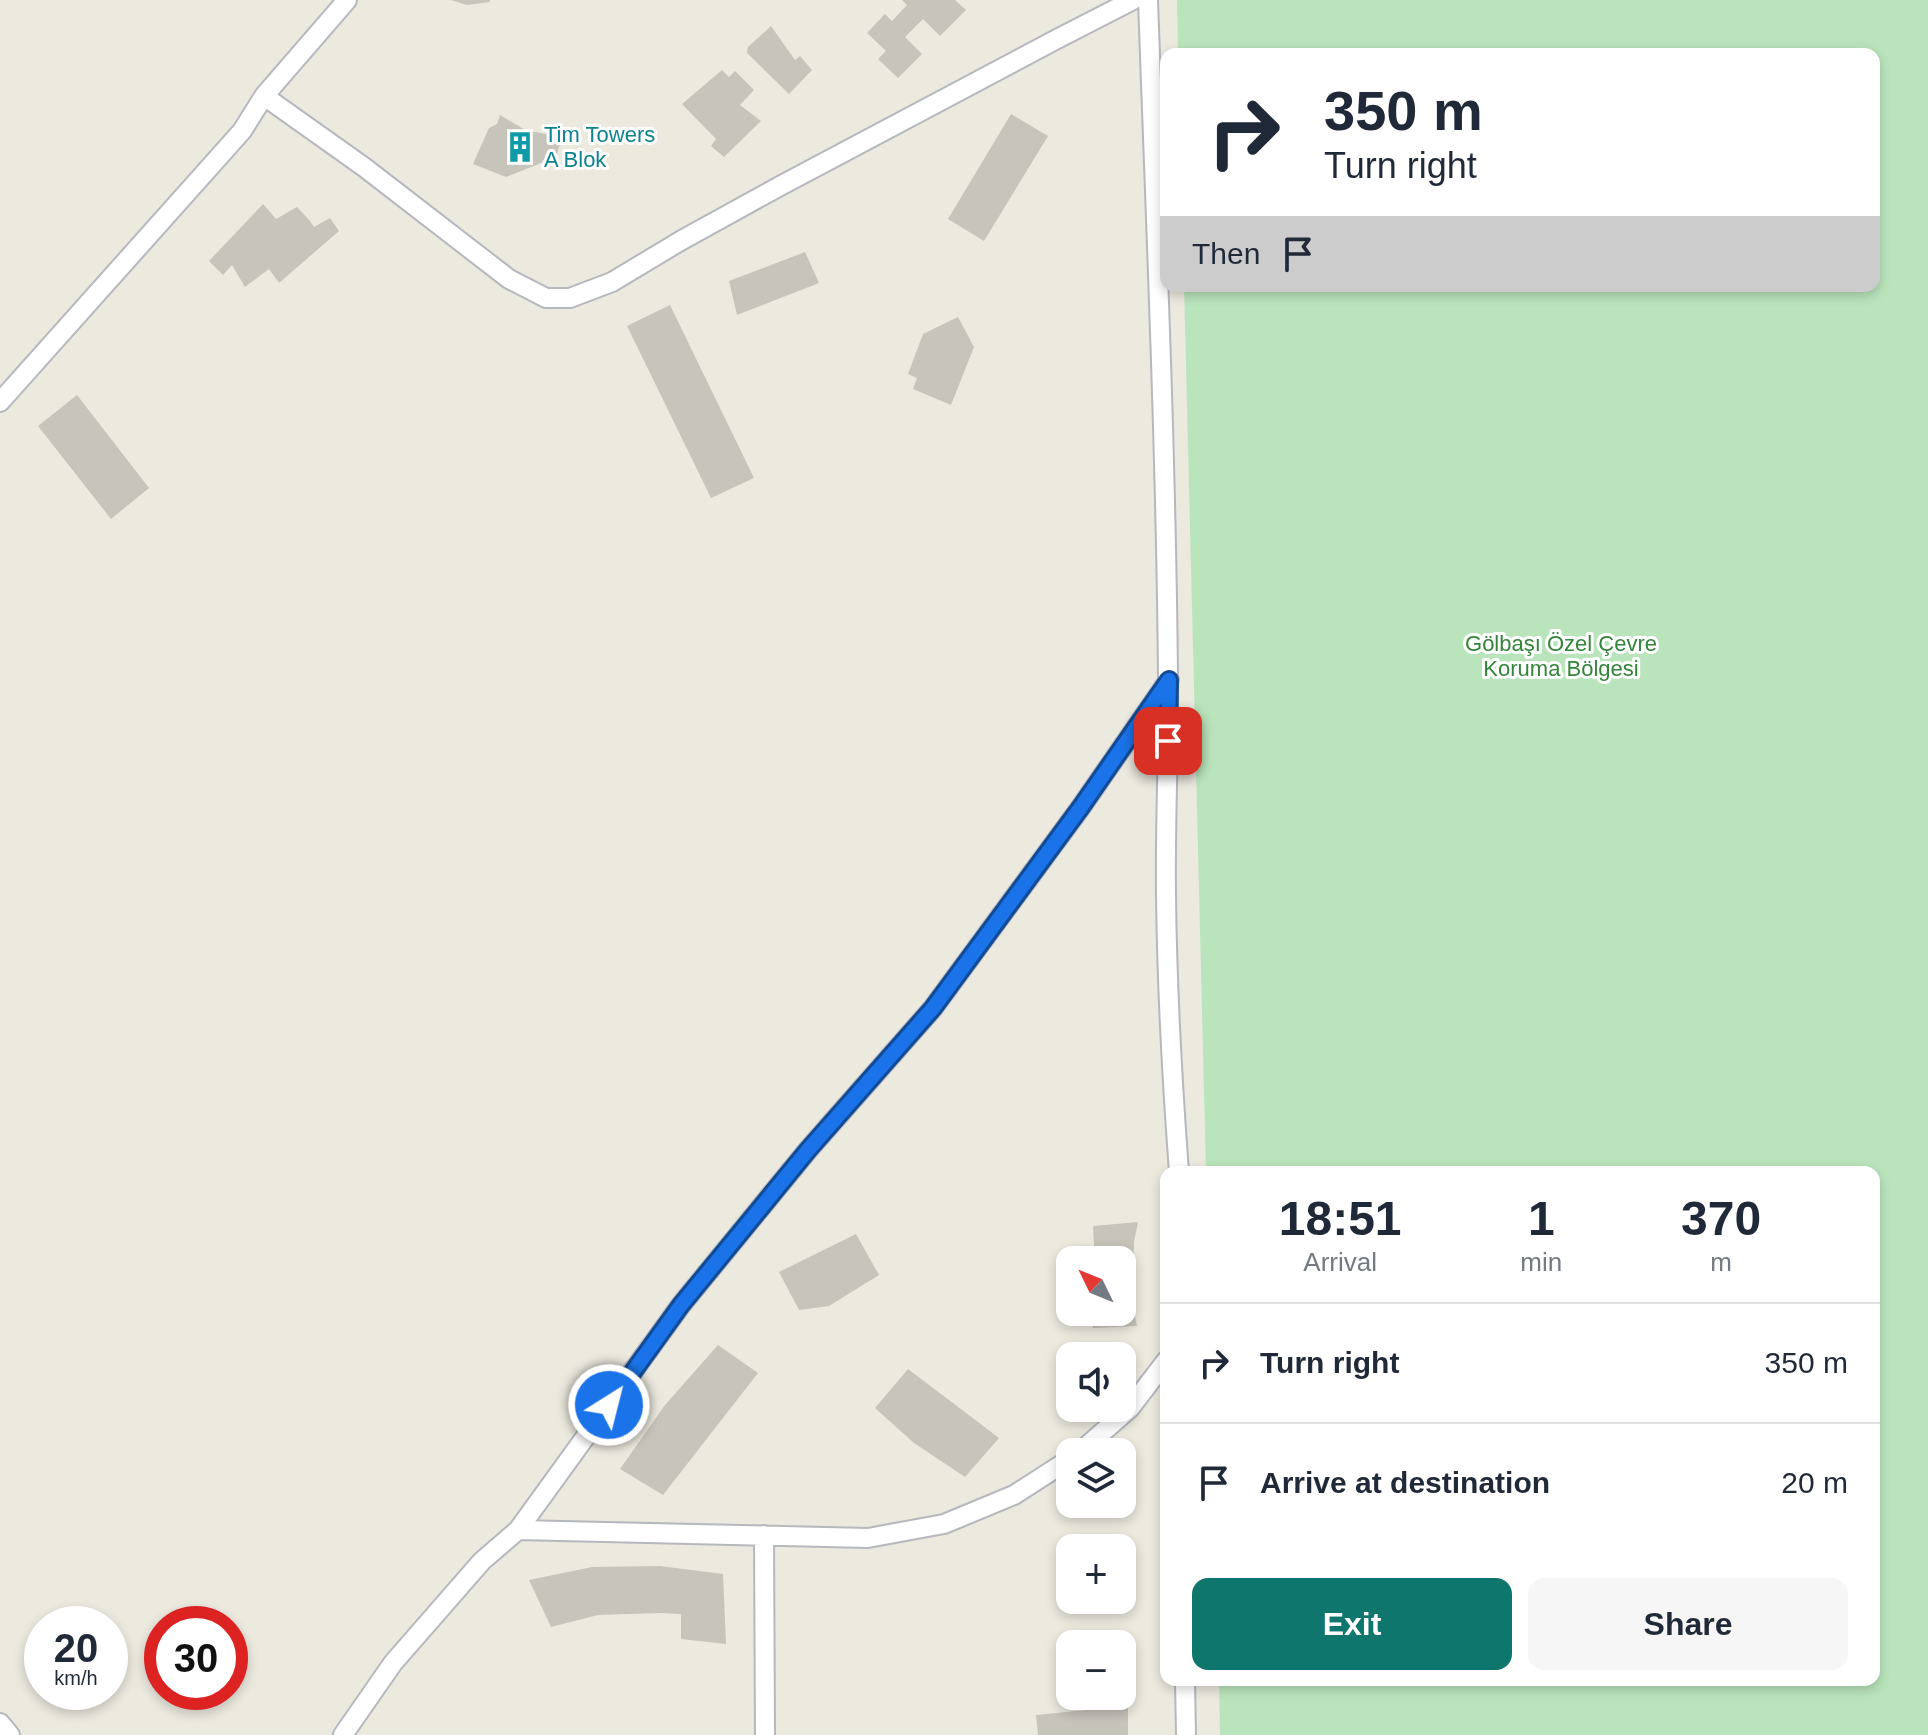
<!DOCTYPE html>
<meta charset="utf-8">
<style>
body{margin:0;font-family:Helvetica,sans-serif;background:#f6f6f7;color:#1f2937;height:100vh;display:flex;flex-direction:column;font-size:30px;white-space:nowrap}
*{box-sizing:border-box;margin:0}
p{font-size:26px;color:#747a83}
.icon{flex:none;width:44px;height:44px;fill:none;stroke:currentColor;stroke-width:2;stroke-linecap:round;stroke-linejoin:round}
.map{position:relative;flex:1;overflow:hidden}
.side{position:absolute;left:1160px;top:1166px;width:720px;height:520px;display:flex;flex-direction:column;background:#fff;border-radius:16px;box-shadow:0 4px 12px #0003}
.side>*{flex:none}
.banner{position:absolute;left:1160px;top:48px;width:720px;height:244px;border-radius:16px;box-shadow:0 4px 12px #0003;background:#fff;color:#1f2937;overflow:hidden}
.needle{width:52px;rotate:313deg}
.controls{position:absolute;left:1056px;top:1246px;display:grid;gap:16px}
.controls a{display:grid;place-items:center;width:80px;height:80px;border-radius:16px;background:#fff;box-shadow:0 4px 12px #0003;font-size:40px}
.speed{position:absolute;left:24px;top:1606px;display:flex;gap:16px;font-size:40px;font-weight:700;text-align:center}
.speed>*{display:grid;place-content:center;width:104px;height:104px;border-radius:50%;background:#fff;box-shadow:0 4px 12px #0003;line-height:1}
.speed small{font-size:20px;font-weight:400}
.speed .limit{border:12px solid #d22;background:#fff;color:#111}
.pin{position:absolute;display:grid;place-items:center;width:68px;height:68px;color:#fff;margin:-34px;border-radius:16px;box-shadow:0 4px 12px #0006}
.me{position:absolute;width:88px;margin:-44px;rotate:36deg;stroke-linejoin:round;filter:drop-shadow(0 0 6px #0008)}
.turn{display:flex;align-items:center;gap:28px;height:168px;padding:0 32px;font-size:36px}
.turn .icon{width:104px;height:104px;stroke-width:2.5}
.turn b{display:block;font-size:56px;line-height:68px}
.then{display:flex;align-items:center;height:76px;padding:0 32px;background:#0003;gap:16px;font-size:30px}
.eta{display:flex;justify-content:space-evenly;align-items:center;height:136px;text-align:center}
.eta b{font-size:48px;font-weight:800;line-height:56px}
.primary-button{display:flex;gap:16px;margin-top:auto;padding:16px 32px}
.primary-button a{flex:1;height:92px;border-radius:16px;background:#0f766e;color:#fff;font-size:32px;font-weight:800;line-height:92px;text-align:center}
.primary-button a+a{background:#f6f6f7;color:#1f2937}
ul{padding:0;list-style:none}
li{display:flex;align-items:center;gap:24px;height:120px;padding:0 32px;border-top:2px solid #e0e1e3}
li div{flex:1}
li b{display:block;font-size:30px}
li em{font-style:normal}
.map>svg:first-child{display:block}
.green{fill:#bae5bc}
.building{fill:#c7c4bc}
.lines{fill:none;stroke-linecap:round;stroke-linejoin:round}
.street-casing{stroke:#b5b8bd;stroke-width:22}
.street{stroke:#fff;stroke-width:18}
.route-casing{stroke:#114b97;stroke-width:20}
.route{stroke:#1a73e8;stroke-width:14}
.labels{text-anchor:middle;dominant-baseline:central;stroke-width:6;stroke-linejoin:round;paint-order:stroke}
.culture-label{font-size:22px;fill:#0d838f;stroke:#fff;text-anchor:start}
.park-label{font-size:22px;fill:#338539;stroke:#fff}
</style>
<div class="map">
<svg width="1928" height="1735" viewBox="0 0 1928 1735">
<rect width="100%" height="100%" fill="#ece9df"/>
<path class="green" d="M1177 0H1928V1735H1220L1219 1680H1874V1172H1206L1184 286H1874V54H1178Z"/>
<path class="building" d="M451 0H490V2L467 5Z
M902 0H955L966 10 940 36 923 19 905 37 922 54 898 78 878 59 886 51 867 33 885 14 892 21 907 5Z
M771 26 795 60 800 56 812 70 789 94 747 53 748 47Z
M722 70 729 77 735 71 754 90 740 105 761 121 724 157 711 146 716 139 682 104Z
M1011 114 1048 136 984 241 948 219Z
M500 115 525 130 562 137 556 157 506 177 473 164 489 128 497 124Z
M263 204 276 219 297 207 310 221 314 227 330 218 339 231 279 283 269 269 245 287 232 265 223 275 209 261Z
M805 252 819 283 737 315 729 281Z
M670 305 754 478 711 498 627 326Z
M958 317 974 347 951 405 913 389 917 378 908 374 923 334Z
M77 395 149 488 111 519 38 426Z
M1138 1222 1134 1242 1132 1304 1137 1326 1093 1328 1090 1315 1082 1312H1122V1260H1082L1089 1250 1094 1246 1093 1226Z
M856 1234 879 1275 829 1306 799 1310 779 1272Z
M718 1345 758 1373 663 1495 620 1469 665 1405Z
M908 1369 999 1438 965 1477 914 1443 875 1408Z
M660 1566 723 1574 726 1644 681 1639V1614L661 1613 598 1615 551 1627 529 1580 592 1567Z
M1128 1700V1735H1038L1036 1715 1096 1709Z"/>
<g class="lines">
<defs>
<path id="street" d="M1148 0C1156 226 1166 451 1168 677 1169 749 1165 822 1166 894 1167 987 1172 1079 1179 1172
M264 96 364 167 509 279 546 298H570L612 282 682 240 780 186 1057 39 1133 0
M0 402 242 131 264 96 347 0
M1080 1452 1130 1408 1166 1361
M518 1530 868 1538 944 1524 1014 1495 1070 1459
M764 1535 765 1735
M1185 1680 1186 1735
M0 1723 10 1735
M343 1735 393 1663 482 1561 518 1530 681 1305 808 1150 933 1008 1081 807 1169 680"/>
</defs>
<use href="#street" class="street-casing"/>
<use href="#street" class="street"/>
</g>
<g class="lines">
<defs>
<path id="route" d="M609 1405 681 1305 808 1150 933 1008 1081 807 1169 680 1168 741"/>
</defs>
<use href="#route" class="route-casing"/>
<use href="#route" class="route"/>
</g>
<defs>
<symbol id="building-bare" viewBox="-9 -9 18 18"><path d="M-4-6H4V6H1V3H-1V6H-4ZM-2.5-4.3h1.7v1.8h-1.7ZM.8-4.3h1.7v1.8H.8ZM-2.5-1h1.7V.8h-1.7ZM.8-1h1.7V.8H.8Z" fill="#0f9aa8" stroke="#fff" stroke-width="2.5" paint-order="stroke"/></symbol>
</defs>
<g fill-rule="evenodd">
<use href="#building-bare" x="498" y="125" width="44" height="44"/>
</g>
<g class="labels">
<g class="culture-label">
<text x="544" y="134">Tim Towers<tspan x="544" dy="25">A Blok</tspan></text>
</g>
<g class="park-label">
<text x="1561" y="643">Gölbaşı Özel Çevre<tspan x="1561" dy="25">Koruma Bölgesi</tspan></text>
</g>
</g>
</svg>
<div class="controls">
<a><svg class="needle" viewBox="-14 -14 28 28"><path d="M0-13l5 13h-10z" fill="#e53935"/><path d="M0 13l5-13h-10z" fill="#747a83"/></svg></a>
<a><svg class="icon" aria-label="sound" viewBox="0 0 24 24"><path d="M4 9h4l5-4v14l-5-4H4zM17 9q2 3 0 6"/></svg></a>
<a><svg class="icon" aria-label="layers" viewBox="0 0 24 24"><path d="M12 4l9 5-9 5-9-5zM3 14l9 5 9-5"/></svg></a>
<a>+</a>
<a>−</a>
</div>
<div class="speed"><div>20<small>km/h</small></div><div class="limit">30</div></div>
<div class="pin" style="left:1168px;top:741px;background:#d93025"><svg class="icon" aria-label="arrive" viewBox="0 0 24 24"><path d="M6 21V4h12l-3 4 3 4H6"/></svg></div>
<svg class="me" style="left:609px;top:1405px" viewBox="-20 -20 40 40"><circle r="17" fill="#1a73e8" stroke="#fff" stroke-width="3"/><path d="M0-11L8 9 0 5-8 9z" fill="#fff"/></svg>
<div class="banner">
<div class="turn"><svg class="icon" aria-label="right" viewBox="0 0 24 24"><path d="M7 20v-9h11M14 6l5 5-5 5"/></svg><div><b>350 m</b>Turn right</div></div>
<div class="then">Then<svg class="icon" aria-label="arrive" viewBox="0 0 24 24"><path d="M6 21V4h12l-3 4 3 4H6"/></svg></div>
</div>
<section class="side">
<div class="eta">
<div><b>18:51</b><p>Arrival</p></div>
<div><b>1</b><p>min</p></div>
<div><b>370</b><p>m</p></div>
</div>
<ul>
<li><svg class="icon" aria-label="right" viewBox="0 0 24 24"><path d="M7 20v-9h11M14 6l5 5-5 5"/></svg><div><b>Turn right</b></div><em>350 m</em></li>
<li><svg class="icon" aria-label="arrive" viewBox="0 0 24 24"><path d="M6 21V4h12l-3 4 3 4H6"/></svg><div><b>Arrive at destination</b></div><em>20 m</em></li>
</ul>
<div class="primary-button"><a>Exit</a><a>Share</a></div>
</section>
</div>
